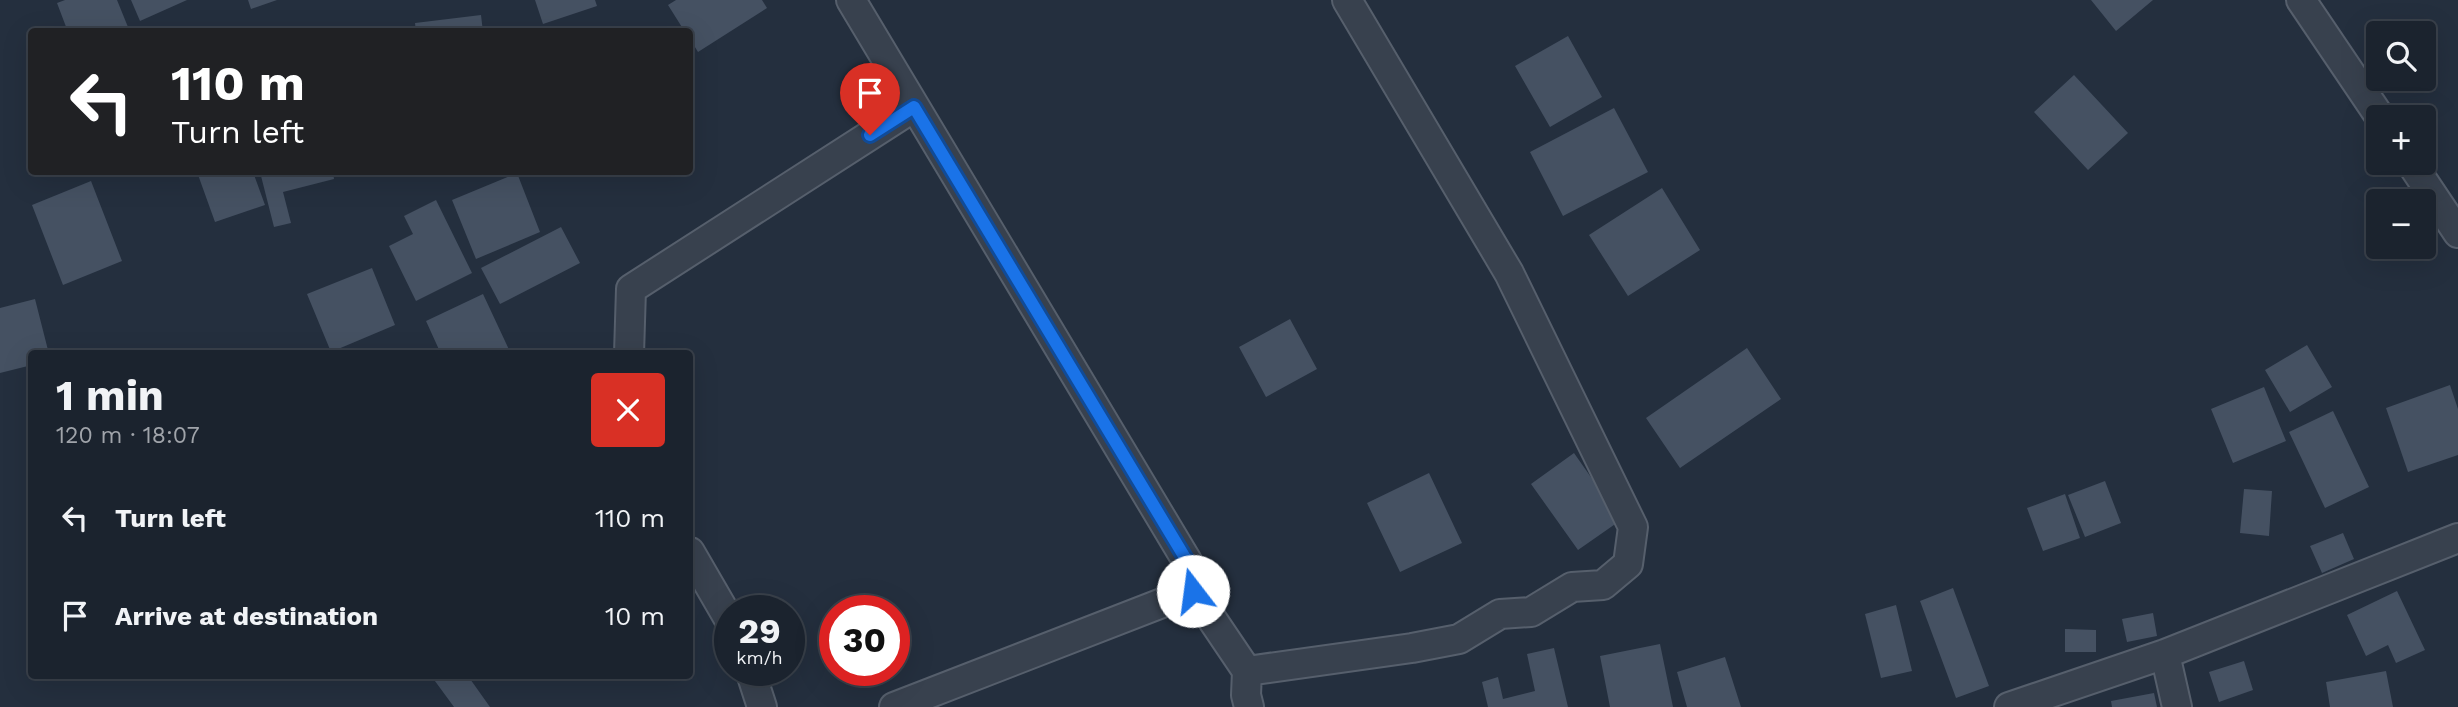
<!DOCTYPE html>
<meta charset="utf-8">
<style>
body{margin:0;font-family:"Work Sans",sans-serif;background:#242b36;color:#f1f3f6;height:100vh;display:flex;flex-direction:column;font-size:26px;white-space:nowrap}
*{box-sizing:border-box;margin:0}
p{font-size:23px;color:#a0a4aa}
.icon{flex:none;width:38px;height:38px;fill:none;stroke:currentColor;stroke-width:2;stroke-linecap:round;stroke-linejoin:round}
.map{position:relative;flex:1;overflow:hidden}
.drawer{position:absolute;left:28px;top:350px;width:665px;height:329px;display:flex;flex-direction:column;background:#1b232e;border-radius:7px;box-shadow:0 7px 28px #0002,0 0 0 2px #39404a}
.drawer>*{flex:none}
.guide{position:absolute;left:28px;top:28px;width:665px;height:147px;border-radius:7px;box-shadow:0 7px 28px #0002,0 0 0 2px #39404a;background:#202124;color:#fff;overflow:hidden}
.buttons{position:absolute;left:2366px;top:21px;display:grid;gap:14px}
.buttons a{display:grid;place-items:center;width:70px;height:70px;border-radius:7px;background:#1b232e;box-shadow:0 7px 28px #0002,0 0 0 2px #39404a;font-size:35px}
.speed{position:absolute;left:714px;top:595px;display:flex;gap:14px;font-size:35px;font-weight:700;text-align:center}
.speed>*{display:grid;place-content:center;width:91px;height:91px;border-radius:50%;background:#1b232e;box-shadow:0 7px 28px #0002,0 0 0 2px #39404a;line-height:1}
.speed small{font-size:18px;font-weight:400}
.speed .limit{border:10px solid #d22;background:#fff;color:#111}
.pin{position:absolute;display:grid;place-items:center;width:60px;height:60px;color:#fff;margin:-72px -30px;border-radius:50% 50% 50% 0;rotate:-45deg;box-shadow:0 0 7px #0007}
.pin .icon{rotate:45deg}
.me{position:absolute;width:77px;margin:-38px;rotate:345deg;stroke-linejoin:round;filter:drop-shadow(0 0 5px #0008)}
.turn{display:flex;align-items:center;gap:24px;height:147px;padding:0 28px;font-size:32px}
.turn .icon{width:91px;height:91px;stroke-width:2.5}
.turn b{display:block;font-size:49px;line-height:60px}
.round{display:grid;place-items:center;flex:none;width:74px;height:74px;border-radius:7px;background:#242b36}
.summary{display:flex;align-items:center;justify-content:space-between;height:119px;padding:0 28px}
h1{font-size:42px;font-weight:700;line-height:52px}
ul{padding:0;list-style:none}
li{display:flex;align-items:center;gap:21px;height:98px;padding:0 28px}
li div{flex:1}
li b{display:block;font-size:26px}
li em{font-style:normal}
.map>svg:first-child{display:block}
.building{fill:#455162}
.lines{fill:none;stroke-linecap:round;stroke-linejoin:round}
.street-casing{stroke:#565f6c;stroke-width:32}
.street{stroke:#38414e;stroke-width:28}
.route-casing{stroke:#114b97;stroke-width:18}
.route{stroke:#1a73e8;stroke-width:12}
</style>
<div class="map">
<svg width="2458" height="707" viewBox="0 0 2458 707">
<rect width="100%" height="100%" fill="#242f3e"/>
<path class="building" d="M65 0H117L130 32H68L57 3Z
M131 0H187L140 21Z
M248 0H277L251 9Z
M535 0H595L597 6 543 24Z
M676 0H762L767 8 698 52 690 39V32H685L668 5Z
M2091 0H2153L2116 31Z
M481 15 483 32H416L415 23Z
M1568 36 1602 97 1550 127 1515 66Z
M2074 75 2128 133 2088 170 2034 112Z
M1614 108 1648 172 1563 216 1530 152Z
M197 172H253L265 205 215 222Z
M260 172H333L334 179 283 192 291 223 274 227Z
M517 173 540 232 476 259 452 200Z
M91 181 122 261 63 285 32 205Z
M1662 188 1700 250 1628 296 1589 235Z
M436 200 472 273 416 301 389 246 413 234 404 216Z
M561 227 580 263 500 304 481 268Z
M372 268 395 325 331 352 307 294Z
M483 294 511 354H441L426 321Z
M35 299 49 354H32V365L0 373V308Z
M1290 319 1317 369 1266 397 1239 347Z
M2307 345 2332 387 2290 412 2265 370Z
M1747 348 1781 399 1680 468 1646 418Z
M2450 385 2458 409V455L2408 472 2386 408Z
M2264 387 2286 441 2233 463 2211 409Z
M2333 411 2369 487 2325 508 2289 432Z
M1574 453 1621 520 1578 550 1531 484Z
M1429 473 1462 543 1400 572 1367 503Z
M2105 481 2121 523 2085 537 2068 495Z
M2244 489 2272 491 2269 536 2240 533Z
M2065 494 2080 538 2043 551 2027 508Z
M2343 533 2354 559 2322 573 2310 546Z
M1953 588 1989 686 1956 698 1920 601Z
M2397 591 2425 650 2396 663 2388 645 2366 656 2347 615Z
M1896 605 1912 671 1881 678 1865 614Z
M2153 613 2157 636 2127 642 2122 619Z
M2065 629 2096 630V652H2065Z
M1660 644 1673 707H1610L1600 656Z
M1554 648 1568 707H1488L1482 682 1498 677 1503 699 1535 691 1527 654Z
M1725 657 1741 707H1687L1677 672Z
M2244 661 2253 690 2219 702 2209 672Z
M2386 671 2393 707H2330L2326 682Z
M434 676H468L490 707H454L432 677Z
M2154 693 2157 707H2112L2111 701Z"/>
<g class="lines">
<defs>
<path id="street" d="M851 0 1187 561 1193 591 1247 671 1246 695 1249 707
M2301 0 2380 117
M2411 163 2458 233
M629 354 631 289 914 107
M690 552 730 621
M2165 654 2177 707
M750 670 762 707
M1247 671 1412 648 1459 639 1500 614 1531 612 1572 587 1603 585 1628 564 1633 527 1509 273 1347 0
M894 707 1193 591
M2009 707 2165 654 2458 538"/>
</defs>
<use href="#street" class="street-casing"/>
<use href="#street" class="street"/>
</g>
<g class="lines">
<defs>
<path id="route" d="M870 135 914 107 1187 561 1193 591"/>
</defs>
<use href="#route" class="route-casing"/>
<use href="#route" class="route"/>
</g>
</svg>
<div class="buttons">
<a><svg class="icon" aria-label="search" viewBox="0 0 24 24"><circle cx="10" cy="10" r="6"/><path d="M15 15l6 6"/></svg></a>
<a>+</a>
<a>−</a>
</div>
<div class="speed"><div>29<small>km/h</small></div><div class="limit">30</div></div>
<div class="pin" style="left:870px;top:135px;background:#d93025"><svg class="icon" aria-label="arrive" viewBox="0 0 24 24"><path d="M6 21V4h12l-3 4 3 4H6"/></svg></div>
<svg class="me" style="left:1193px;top:591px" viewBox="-20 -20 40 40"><circle r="19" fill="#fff"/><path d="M0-13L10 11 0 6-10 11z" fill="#1a73e8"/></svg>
<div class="guide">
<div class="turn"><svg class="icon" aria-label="left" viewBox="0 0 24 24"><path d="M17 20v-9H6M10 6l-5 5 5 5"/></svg><div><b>110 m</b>Turn left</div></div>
</div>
<section class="drawer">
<div class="summary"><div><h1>1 min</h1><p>120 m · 18:07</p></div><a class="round" style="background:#d93025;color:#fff"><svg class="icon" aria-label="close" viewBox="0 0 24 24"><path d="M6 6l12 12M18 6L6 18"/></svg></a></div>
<ul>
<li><svg class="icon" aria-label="left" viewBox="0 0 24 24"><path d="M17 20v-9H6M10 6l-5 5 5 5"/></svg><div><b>Turn left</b></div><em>110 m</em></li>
<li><svg class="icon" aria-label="arrive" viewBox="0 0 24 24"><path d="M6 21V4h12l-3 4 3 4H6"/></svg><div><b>Arrive at destination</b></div><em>10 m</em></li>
</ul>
</section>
</div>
